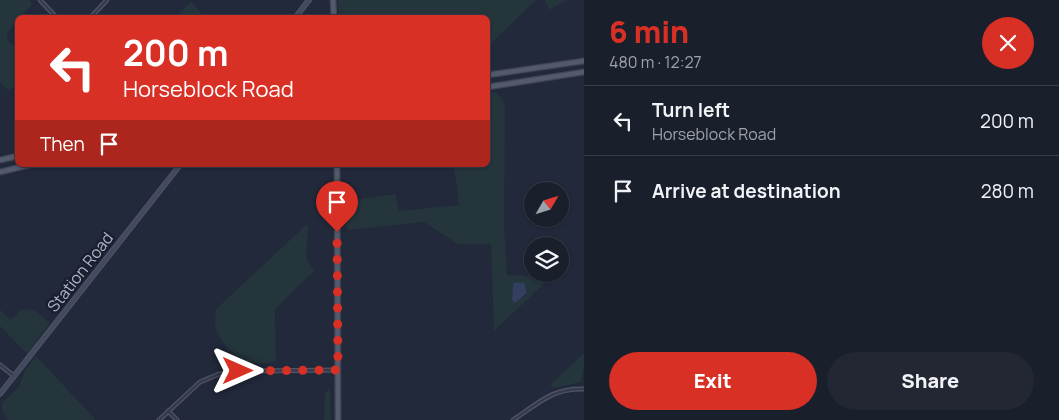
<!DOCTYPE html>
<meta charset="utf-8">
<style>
body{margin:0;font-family:Manrope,sans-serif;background:#232734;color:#f1f3f6;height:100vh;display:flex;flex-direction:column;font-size:19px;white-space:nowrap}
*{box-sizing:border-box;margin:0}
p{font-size:16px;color:#9fa2a9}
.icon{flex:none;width:28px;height:28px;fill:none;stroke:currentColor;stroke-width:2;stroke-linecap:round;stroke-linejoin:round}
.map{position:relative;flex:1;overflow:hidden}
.sheet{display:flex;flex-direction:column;background:#1a1f2c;width:475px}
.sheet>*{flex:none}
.banner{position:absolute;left:15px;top:15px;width:475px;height:152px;border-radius:8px;box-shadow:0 1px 4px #0004,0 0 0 1px #383d48;background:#d93025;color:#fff;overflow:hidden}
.needle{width:32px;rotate:51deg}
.fabs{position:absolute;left:524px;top:182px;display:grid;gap:10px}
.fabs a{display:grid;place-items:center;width:45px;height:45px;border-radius:50%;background:#1a1f2c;box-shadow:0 1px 4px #0004,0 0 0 1px #383d48;font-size:25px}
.pin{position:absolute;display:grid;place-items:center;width:42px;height:42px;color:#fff;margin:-51px -21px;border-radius:50% 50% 50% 0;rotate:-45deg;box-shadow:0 0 5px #0007}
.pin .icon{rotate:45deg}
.me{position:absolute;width:55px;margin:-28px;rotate:90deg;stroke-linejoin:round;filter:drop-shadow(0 0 4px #0008)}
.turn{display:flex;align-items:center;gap:18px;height:105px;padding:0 25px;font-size:22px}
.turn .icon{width:65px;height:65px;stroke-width:2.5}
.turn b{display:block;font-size:35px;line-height:42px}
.then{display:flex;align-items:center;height:48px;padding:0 25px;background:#0003;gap:10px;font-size:19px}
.round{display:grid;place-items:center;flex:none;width:52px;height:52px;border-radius:26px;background:#232734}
.summary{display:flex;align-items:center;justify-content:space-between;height:85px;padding:0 25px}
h1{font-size:30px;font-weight:800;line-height:38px;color:#d93025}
.cta{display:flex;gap:10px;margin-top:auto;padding:10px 25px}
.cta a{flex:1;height:58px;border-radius:30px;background:#d93025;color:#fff;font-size:20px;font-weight:800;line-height:58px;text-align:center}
.cta a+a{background:#232734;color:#f1f3f6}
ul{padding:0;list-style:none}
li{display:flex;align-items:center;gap:15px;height:70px;padding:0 25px;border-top:1px solid #383d48}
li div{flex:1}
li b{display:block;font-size:19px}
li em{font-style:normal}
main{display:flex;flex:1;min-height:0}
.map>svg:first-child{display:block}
.green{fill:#24353c;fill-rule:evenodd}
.water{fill:#333f61}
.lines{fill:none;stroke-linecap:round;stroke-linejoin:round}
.street-casing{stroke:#515666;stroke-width:5}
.secondary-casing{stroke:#515666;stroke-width:6}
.primary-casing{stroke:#3f4454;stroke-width:7}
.street{stroke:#353b4b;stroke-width:2.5}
.secondary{stroke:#43495e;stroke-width:4}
.primary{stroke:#535a6b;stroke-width:4.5}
.route{stroke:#d93025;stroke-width:9;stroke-dasharray:0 16.2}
.labels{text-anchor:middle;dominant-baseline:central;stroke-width:5;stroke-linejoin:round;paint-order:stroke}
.street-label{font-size:16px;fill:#b1b6c7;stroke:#1b2030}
</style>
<main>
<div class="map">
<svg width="584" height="420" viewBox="0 0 584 420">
<rect width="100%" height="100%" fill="#22293b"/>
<path class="green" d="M0 0H30L32 5 20 17 18 18 17 21 7 34 8 41 18 49 17 86 8 90 0 82Z
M338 0H536L488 46V18L339 17Z
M545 0H567L549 10Z
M191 2 205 17H175Z
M495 92 501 97 505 105 504 226 507 275 551 277 494 331 491 244H458L424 222 349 230 345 224 352 211 346 206 348 201 395 194 399 211 459 205 454 165H488V93ZM516 282 521 284 524 282 527 293 524 297 512 300 513 284Z
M308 225 306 258 314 271 277 307 275 312 276 361C267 363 257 365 248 363 236 360 219 341 216 329 214 322 216 315 216 309L305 226Z
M30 309 37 312 50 323 27 354 0 326V310L10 319 16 316 20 310Z
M584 353V366L581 382 554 388 550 385Z
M36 356 95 419V420H8L2 411V403L18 388 25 371Z
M330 388 331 420H324L325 394Z"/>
<path class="water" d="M516 282 521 283 524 282 527 293 515 303 512 300 513 284Z"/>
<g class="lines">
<defs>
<path id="street" d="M40 0 57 18
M90 18 107 0
M0 365 14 376
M168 411 177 420
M159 420 200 382 219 374 243 371 338 370
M513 420C539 403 552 388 584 389"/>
<path id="secondary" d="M295 18 309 0
M0 394 180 165"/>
<path id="primary" d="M333 0 334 18
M488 75 584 61
M488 87 584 72
M0 160 18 156
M337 165 338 420
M0 172 29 165"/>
</defs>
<use href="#street" class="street-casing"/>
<use href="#secondary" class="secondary-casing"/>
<use href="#primary" class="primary-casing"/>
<use href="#street" class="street"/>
<use href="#secondary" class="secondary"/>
<use href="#primary" class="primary"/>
</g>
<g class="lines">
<path class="route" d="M238 371 338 370 337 232"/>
</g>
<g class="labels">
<g class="street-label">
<text transform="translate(80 272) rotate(-52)">Station Road</text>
</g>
</g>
</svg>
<div class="fabs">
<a><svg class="needle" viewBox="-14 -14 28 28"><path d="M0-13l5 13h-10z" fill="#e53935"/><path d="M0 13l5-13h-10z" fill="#9fa2a9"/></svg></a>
<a><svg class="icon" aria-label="layers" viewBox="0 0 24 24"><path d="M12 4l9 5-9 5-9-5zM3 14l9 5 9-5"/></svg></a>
</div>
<div class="pin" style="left:337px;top:232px;background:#d93025"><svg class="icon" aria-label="arrive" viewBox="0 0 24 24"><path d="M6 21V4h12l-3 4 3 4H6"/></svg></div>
<svg class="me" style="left:238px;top:371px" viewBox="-20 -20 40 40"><path d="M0-17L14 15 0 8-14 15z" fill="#d93025" stroke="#fff" stroke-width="4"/></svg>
<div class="banner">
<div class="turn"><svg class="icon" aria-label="left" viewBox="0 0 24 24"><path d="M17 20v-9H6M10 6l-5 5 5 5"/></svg><div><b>200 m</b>Horseblock Road</div></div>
<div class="then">Then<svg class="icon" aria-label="arrive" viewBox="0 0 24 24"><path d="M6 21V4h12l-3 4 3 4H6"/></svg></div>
</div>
</div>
<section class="sheet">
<div class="summary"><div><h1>6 min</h1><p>480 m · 12:27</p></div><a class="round" style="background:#d93025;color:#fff"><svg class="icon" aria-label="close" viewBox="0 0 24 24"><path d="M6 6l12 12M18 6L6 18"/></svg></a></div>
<ul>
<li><svg class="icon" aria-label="left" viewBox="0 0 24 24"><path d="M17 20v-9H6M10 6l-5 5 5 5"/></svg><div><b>Turn left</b><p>Horseblock Road</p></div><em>200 m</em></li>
<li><svg class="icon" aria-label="arrive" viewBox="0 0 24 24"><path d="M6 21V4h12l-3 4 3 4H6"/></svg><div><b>Arrive at destination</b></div><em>280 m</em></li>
</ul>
<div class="cta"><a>Exit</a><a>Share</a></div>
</section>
</main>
